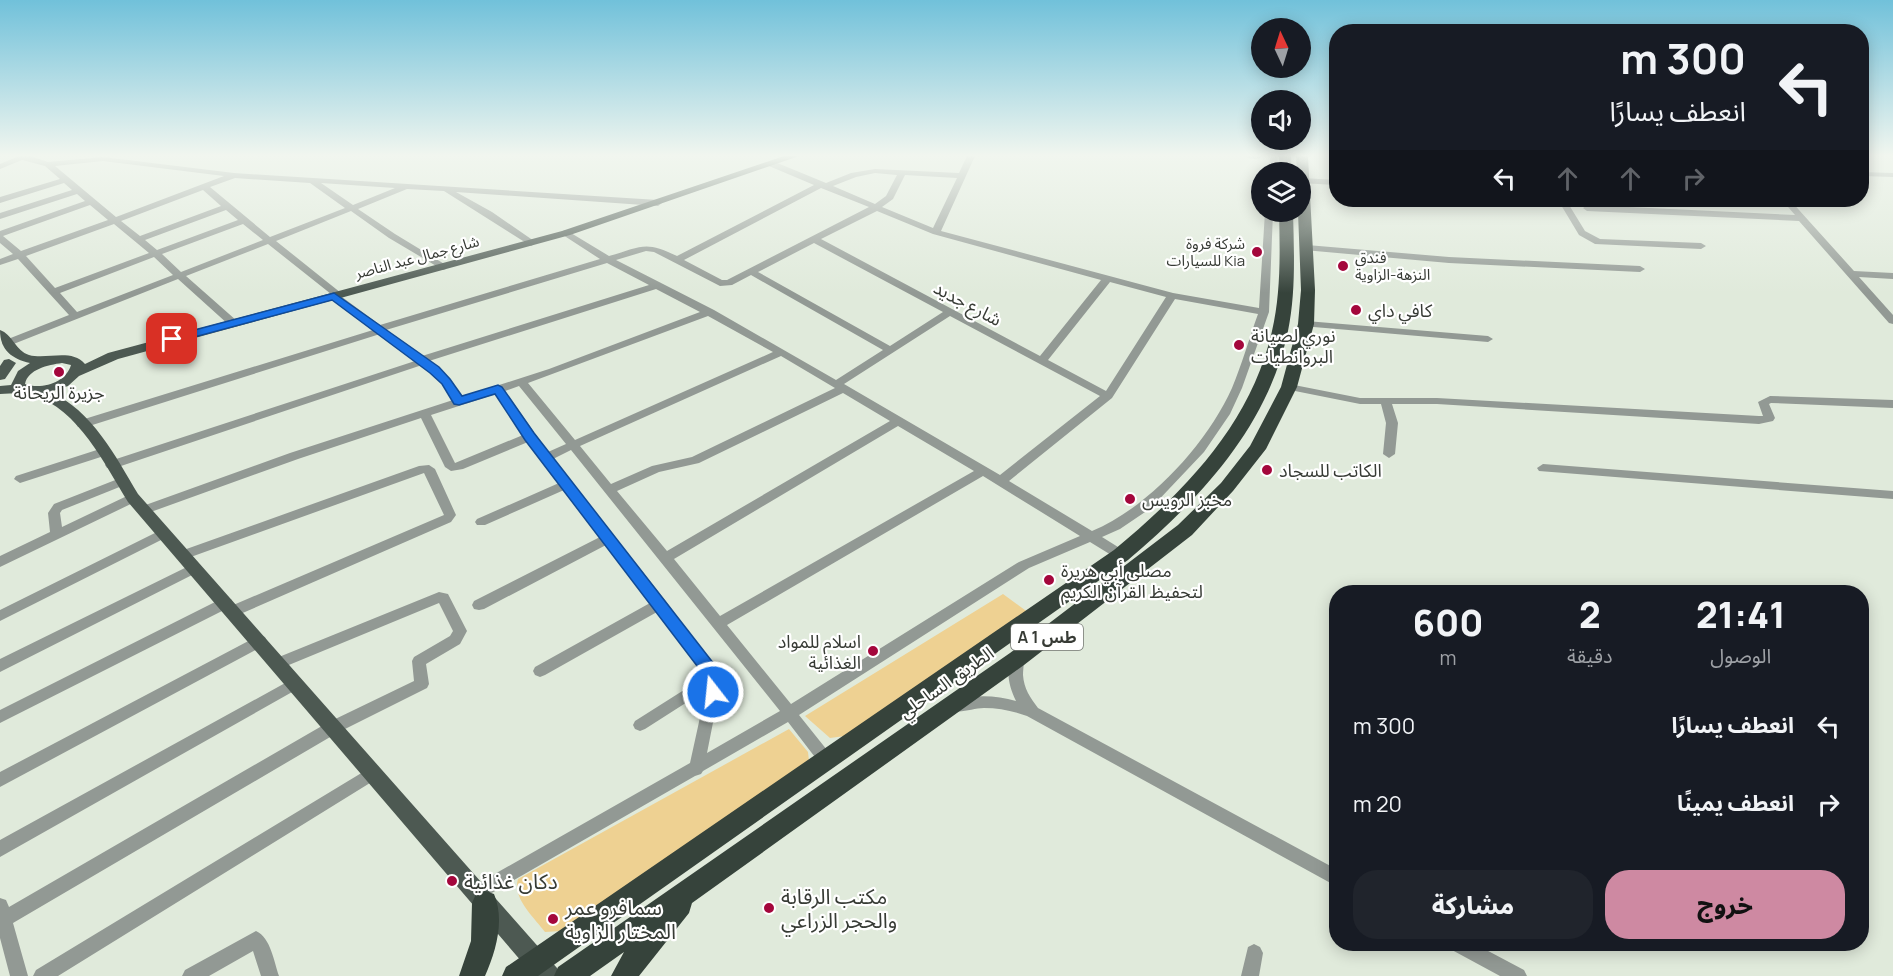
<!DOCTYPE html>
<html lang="ar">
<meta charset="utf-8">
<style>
body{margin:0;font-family:Manrope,"Noto Sans Arabic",sans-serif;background:#20242c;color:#f1f3f6;direction:rtl;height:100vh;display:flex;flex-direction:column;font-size:22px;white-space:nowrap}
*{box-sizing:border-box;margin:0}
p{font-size:20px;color:#9ea1a6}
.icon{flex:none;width:33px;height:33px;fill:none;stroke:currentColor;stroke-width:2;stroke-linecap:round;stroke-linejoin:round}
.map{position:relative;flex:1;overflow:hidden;direction:ltr}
.drawer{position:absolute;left:1329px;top:585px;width:540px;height:366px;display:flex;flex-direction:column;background:#171b24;border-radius:24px;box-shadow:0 3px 15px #0003;direction:rtl}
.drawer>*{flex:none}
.banner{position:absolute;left:1329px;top:24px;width:540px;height:183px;border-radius:24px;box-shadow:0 3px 15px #0003;direction:rtl;background:#171b24;color:#f1f3f6;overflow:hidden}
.needle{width:39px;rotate:356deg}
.fabs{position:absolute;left:1251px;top:18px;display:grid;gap:12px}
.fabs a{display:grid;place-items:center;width:60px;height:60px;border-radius:50%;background:#171b24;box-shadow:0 3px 15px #0003;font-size:30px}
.pin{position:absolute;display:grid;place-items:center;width:51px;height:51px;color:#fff;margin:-26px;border-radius:12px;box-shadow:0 3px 9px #0006}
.me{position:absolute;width:66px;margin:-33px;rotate:344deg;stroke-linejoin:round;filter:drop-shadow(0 0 4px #0008)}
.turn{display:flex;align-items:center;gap:21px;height:126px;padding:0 24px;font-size:27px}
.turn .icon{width:78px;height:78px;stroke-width:2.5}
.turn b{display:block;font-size:42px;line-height:51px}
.lanes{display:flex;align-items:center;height:57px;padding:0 24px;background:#0003;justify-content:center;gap:30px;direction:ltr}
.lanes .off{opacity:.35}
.eta{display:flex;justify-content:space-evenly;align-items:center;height:102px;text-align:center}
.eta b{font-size:36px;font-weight:800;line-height:42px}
.action{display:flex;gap:12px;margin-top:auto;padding:12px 24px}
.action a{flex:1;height:69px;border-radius:24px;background:#ce89a2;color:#111;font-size:24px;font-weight:800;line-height:69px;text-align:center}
.action a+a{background:#20242c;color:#f1f3f6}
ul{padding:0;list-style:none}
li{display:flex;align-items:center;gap:18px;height:78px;padding:0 24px}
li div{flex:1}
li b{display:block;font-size:22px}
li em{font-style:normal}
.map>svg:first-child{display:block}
.green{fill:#eed192}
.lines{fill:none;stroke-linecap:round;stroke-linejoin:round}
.street{fill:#929994;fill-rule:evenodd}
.primary{fill:#4d5952;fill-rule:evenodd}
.highway{fill:#36433b;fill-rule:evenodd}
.route{fill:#1a73e8;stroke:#114b97;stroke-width:1.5}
.poi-dot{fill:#a4073c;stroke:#fff;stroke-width:2}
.labels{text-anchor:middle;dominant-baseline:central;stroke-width:4.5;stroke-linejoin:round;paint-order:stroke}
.far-poi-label{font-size:15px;fill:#373b35;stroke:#fff;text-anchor:end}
.far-street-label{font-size:15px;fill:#373b35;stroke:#fff}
.shield{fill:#fff;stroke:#737672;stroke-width:1.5}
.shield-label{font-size:16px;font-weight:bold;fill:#373b35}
.street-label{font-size:18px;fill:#373b35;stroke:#fff}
.poi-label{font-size:18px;fill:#373b35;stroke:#fff;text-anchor:start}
.near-poi-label{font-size:21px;fill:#373b35;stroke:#fff;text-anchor:start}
</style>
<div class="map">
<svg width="1893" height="976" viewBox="0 0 1893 976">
<rect width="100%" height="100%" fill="#e0eadb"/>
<path class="green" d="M1003 594 1029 613 845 736 830 738 805 716Z
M789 729 808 752 809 761 561 931 545 932C534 917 512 898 518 879Z"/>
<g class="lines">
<path class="street" d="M19 156H30L48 162 103 157 234 173 658 200 662 203 658 206 456 192 492 212 534 241 536 243 531 246 444 191 407 189 358 209 395 234 446 265V269L443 270 389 238 351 211 276 241 341 293 342 297 380 325 600 259 563 235V231L566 230 609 256C641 247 645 240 677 256L814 185 769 166V162H775L826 183 851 173 875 169 959 173 967 156H975L941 231 1173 293 1259 308 1265 212H1273L1269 312 1242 388 1230 414 1204 452 1151 508 1120 529 1102 537 1126 552 1127 555 1126 558H1116L1090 542 1029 568 799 715 831 755 834 760 831 765 826 767 821 765 788 722 703 771 701 774 695 776 476 902 470 900 468 894 470 888 690 763 706 690 645 729 640 731 635 729 633 725 635 721 706 676 657 612 545 675 540 677 535 675 533 671 535 667 650 603 606 545 484 609 479 610 474 609 472 605 474 601 600 537 564 490 485 525H477L475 522 477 519 559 483 528 442 463 469 451 471 445 467 421 418 298 459 148 513H140L138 510 140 507 290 453 453 400 442 384 422 365 115 468H107L105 465 107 462 415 361 380 334 86 427H78L76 424 78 421 373 330 331 298V294L268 244 186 276 237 321V325H229L178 279 11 345H3L2 343 3 341 69 315 18 259 0 265V259L13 254 0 243V231L85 201 77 194 0 219V213L72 190 64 183 0 203V197L60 179 45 166 22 160 0 169V164ZM103 161 224 176 116 217 55 166ZM875 173 897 175 886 196 875 204 833 186 856 177ZM905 175 957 178 933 228 882 207 893 199ZM235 178 310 183 345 208 270 237 210 187ZM321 183 395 188 353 205ZM821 188 869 207 727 280H722L684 260ZM203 190 221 206 140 236 121 221ZM90 205 108 220 21 251 3 236ZM226 210 238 220 157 250 145 240ZM877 211 933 234 1101 280 1040 356 821 239ZM114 224 149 253 55 288 26 256ZM243 224 263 240 181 272 162 254ZM814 243 943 312 890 346 758 272ZM646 251 654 252 720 286 732 285 751 275 883 350 836 380 714 310 616 260ZM154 257 173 275 77 312 60 293ZM607 263 649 285 422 356 386 330ZM1110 282 1166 297 1106 391 1048 360ZM656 289 700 312 549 369 462 397 450 380 429 361ZM1175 299 1258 314C1249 339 1242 364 1232 388 1207 444 1148 508 1092 531L1009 481 1112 398ZM708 316 773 352 575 440 528 383ZM950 316 1100 396 1000 475 844 384ZM781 356 835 388 692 457 652 466 611 484 580 446ZM519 386 566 444 548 452 505 391ZM843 393 890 421 667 551 617 491 659 472 699 463ZM496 394 523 435 455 463 431 415ZM898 426 974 471 720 616 674 559ZM571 450 780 711 707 753 722 677 665 600 553 459ZM983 476 1080 536 1019 562 791 704 727 625Z
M1245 156H1264C1260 160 1249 160 1245 156Z
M1270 156H1278L1277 172H1269Z
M1862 172 1893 173V177L1862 176Z
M1303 178 1336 180V185L1300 183V179Z
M1558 200H1566L1585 231 1600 239 1701 243 1706 246 1701 249 1595 244 1579 235Z
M1782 200H1790L1854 271 1893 273V279L1859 277 1893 315V324L1889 323 1799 221 1587 211 1583 208 1587 205 1795 215Z
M1307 245 1449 257 1640 266 1645 269 1640 272 1449 263 1304 250 1302 248Z
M1306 321 1488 336 1493 339 1488 342 1302 326V322Z
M1289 384 1360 398H1437L1759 416H1763L1758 402 1770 396 1893 400V408L1771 403 1769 404 1775 418 1773 421 1759 424 1437 404H1392L1398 423 1395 454 1389 458 1383 454 1386 423 1381 404H1360L1285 389 1284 387Z
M103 448 107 449 109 452 107 455 20 483 14 479 16 476Z
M1543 464 1893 491V499L1539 471 1537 468Z
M429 465 435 469 456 515 451 522 238 615 233 616 228 615 226 611 228 608 0 723V710L221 599 226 598 231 599 233 603 231 606 444 515 424 473 188 558H178L177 555 178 552 419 466Z
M123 477 129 481 127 484 62 510 60 513 62 527 129 495H137L139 498 137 501 0 567V556L50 532 48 513 54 504Z
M165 528 169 530 171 533 169 536 0 621V610Z
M195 563 200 565 201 568 200 571 0 672V659Z
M439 592 448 594 467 631 460 644 426 664 429 684 427 688 337 733 13 923 28 976H10L0 938V898L6 900 9 907 327 723 414 681 412 661 414 657 450 636 453 631 439 603 284 667 279 669 274 667 272 663 274 659Z
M260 635 265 637 267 641 265 645 0 787V772Z
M1017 653 1022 655C1025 662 1023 668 1023 675 1024 689 1030 697 1038 708L1336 869V886L1027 716C1013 711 999 708 984 708 973 708 961 714 951 710L949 706 951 702C972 694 995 695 1016 701 1009 687 1005 670 1012 655Z
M296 677 301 679 303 683 301 687 0 857V840Z
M373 766 378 768 381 773 378 778 58 976H33L36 970Z
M256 931C271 938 274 962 279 976H261L253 951 209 976H182L185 970Z
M1254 944 1260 947 1263 953 1259 976H1241L1248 947Z
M1449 944H1475L1524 970 1527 976H1500L1452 950Z"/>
<path class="primary" d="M784 156H799L570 235 118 359 79 376 68 386 50 392C92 410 116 457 138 494L557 968 560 976H534L128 502C104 463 79 410 33 395 22 392 11 394 0 394V386L11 385 18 371 30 363C12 359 0 350 0 330 12 334 16 351 29 355 47 360 71 348 85 364L108 353 562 231ZM62 363 71 365C66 383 41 390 25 384 28 369 48 365 62 363Z
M9 359 16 363 5 379 0 380V366L4 360Z"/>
<path class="highway" d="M1279 156H1291L1292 172H1280Z
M1296 156H1308L1315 290 1314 324 1297 387 1266 449 1233 491 1192 535 1024 665 692 903 689 913 639 976H611L624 952 590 976H554L558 967 1010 653 1178 525 1221 483 1250 446 1281 387 1298 324 1301 290 1298 212H1300V172H1297Z
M1279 212H1293C1294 251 1296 292 1288 331 1268 427 1200 499 1128 560L538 976H502L506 967 1114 550C1185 491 1251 424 1272 331 1281 293 1280 251 1279 212Z
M485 891 494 894C505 920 496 951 485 976H459L471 941 472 903 476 894Z"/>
</g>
<linearGradient id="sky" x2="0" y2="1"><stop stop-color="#71c1da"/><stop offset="0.53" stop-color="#f1f6ef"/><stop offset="1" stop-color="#f1f6ef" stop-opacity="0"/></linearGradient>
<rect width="1893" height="293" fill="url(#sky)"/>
<path class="route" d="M334 293 439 367 450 379 462 396 498 385 502 387 534 433 721 673 723 677 719 696 713 698 707 696 705 692 707 679 525 440 495 394 459 405 454 404 442 384 430 373 332 300 172 343 167 339 168 337Z"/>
<g class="poi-dot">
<circle cx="1257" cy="252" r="6"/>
<circle cx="1343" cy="266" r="6"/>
<circle cx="1356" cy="310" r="6"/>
<circle cx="1239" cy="345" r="6"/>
<circle cx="59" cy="372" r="6"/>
<circle cx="1267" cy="470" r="6"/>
<circle cx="1130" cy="499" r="6"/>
<circle cx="1049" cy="580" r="6"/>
<circle cx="873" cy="651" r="6"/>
<circle cx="452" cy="881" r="6"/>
<circle cx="769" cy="908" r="6"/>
<circle cx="553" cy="919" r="6"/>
</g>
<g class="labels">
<g class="far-poi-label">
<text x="1245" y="243">شركة فروة<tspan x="1245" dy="17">للسيارات Kia</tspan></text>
<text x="1355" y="257" text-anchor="start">فندق<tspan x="1355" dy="17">النزهة-الزاوية</tspan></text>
</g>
<g class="far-street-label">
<text transform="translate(417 257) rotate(-15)">شارع جمال عبد الناصر</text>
</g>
<rect class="shield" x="1011" y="624" width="72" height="26" rx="4.5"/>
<g class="shield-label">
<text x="1047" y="637">A 1 طس</text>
</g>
<g class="street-label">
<text transform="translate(968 303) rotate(28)">شارع جديد</text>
<text transform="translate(946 682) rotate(-35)">الطريق الساحلي</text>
</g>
<g class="poi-label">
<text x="1368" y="310">كافي داي</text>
<text x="1251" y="335">نوري لصيانة<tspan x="1251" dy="21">البروانطيات</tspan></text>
<text x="59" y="392" text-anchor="middle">جزيرة الريحانة</text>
<text x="1279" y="470">الكاتب للسجاد</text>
<text x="1142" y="499">مخبز الرويس</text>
<text x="1061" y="570">مصلى أبي هريرة<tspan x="1061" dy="21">لتحفيظ القرآن الكريم</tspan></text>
<text x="861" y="641" text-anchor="end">اسلام للمواد<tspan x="861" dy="21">الغذائية</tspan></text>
</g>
<g class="near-poi-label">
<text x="464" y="881">دكان غذائية</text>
<text x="781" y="896">مكتب الرقابة<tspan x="781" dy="24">والحجر الزراعي</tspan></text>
<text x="565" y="907">سمافرو عمر<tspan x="565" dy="24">المختار الزاوية</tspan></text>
</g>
</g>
</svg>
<div class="fabs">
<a><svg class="needle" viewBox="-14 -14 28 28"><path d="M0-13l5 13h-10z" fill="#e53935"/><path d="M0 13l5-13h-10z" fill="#9ea1a6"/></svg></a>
<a><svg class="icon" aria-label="sound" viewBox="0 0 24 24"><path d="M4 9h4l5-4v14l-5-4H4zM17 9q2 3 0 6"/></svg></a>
<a><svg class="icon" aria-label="layers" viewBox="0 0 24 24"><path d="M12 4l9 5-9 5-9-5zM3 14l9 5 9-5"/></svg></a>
</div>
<div class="pin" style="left:172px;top:339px;background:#d93025"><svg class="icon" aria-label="arrive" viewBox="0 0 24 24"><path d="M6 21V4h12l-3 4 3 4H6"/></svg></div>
<svg class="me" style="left:713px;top:692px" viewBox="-20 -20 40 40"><circle r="17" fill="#1a73e8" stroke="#fff" stroke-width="3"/><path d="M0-11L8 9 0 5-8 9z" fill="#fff"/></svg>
<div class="banner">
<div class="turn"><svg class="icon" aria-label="left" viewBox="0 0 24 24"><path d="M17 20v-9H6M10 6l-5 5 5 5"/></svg><div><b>300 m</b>انعطف يسارًا</div></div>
<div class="lanes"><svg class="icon" aria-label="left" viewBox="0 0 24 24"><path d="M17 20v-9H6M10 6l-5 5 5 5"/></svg><svg class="icon off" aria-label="ahead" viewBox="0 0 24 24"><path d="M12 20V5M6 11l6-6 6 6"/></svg><svg class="icon off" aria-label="ahead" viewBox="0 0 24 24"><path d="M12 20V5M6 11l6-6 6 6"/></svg><svg class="icon off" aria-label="right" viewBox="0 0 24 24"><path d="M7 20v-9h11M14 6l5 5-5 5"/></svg></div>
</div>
<section class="drawer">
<div class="eta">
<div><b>21:41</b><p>الوصول</p></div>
<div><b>2</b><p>دقيقة</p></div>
<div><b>600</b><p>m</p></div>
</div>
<ul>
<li><svg class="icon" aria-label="left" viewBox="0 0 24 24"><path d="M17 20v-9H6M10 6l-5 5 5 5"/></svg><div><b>انعطف يسارًا</b></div><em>300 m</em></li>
<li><svg class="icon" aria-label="right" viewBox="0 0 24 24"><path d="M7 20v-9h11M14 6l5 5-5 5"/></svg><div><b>انعطف يمينًا</b></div><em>20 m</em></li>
</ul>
<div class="action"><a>خروج</a><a>مشاركة</a></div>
</section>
</div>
